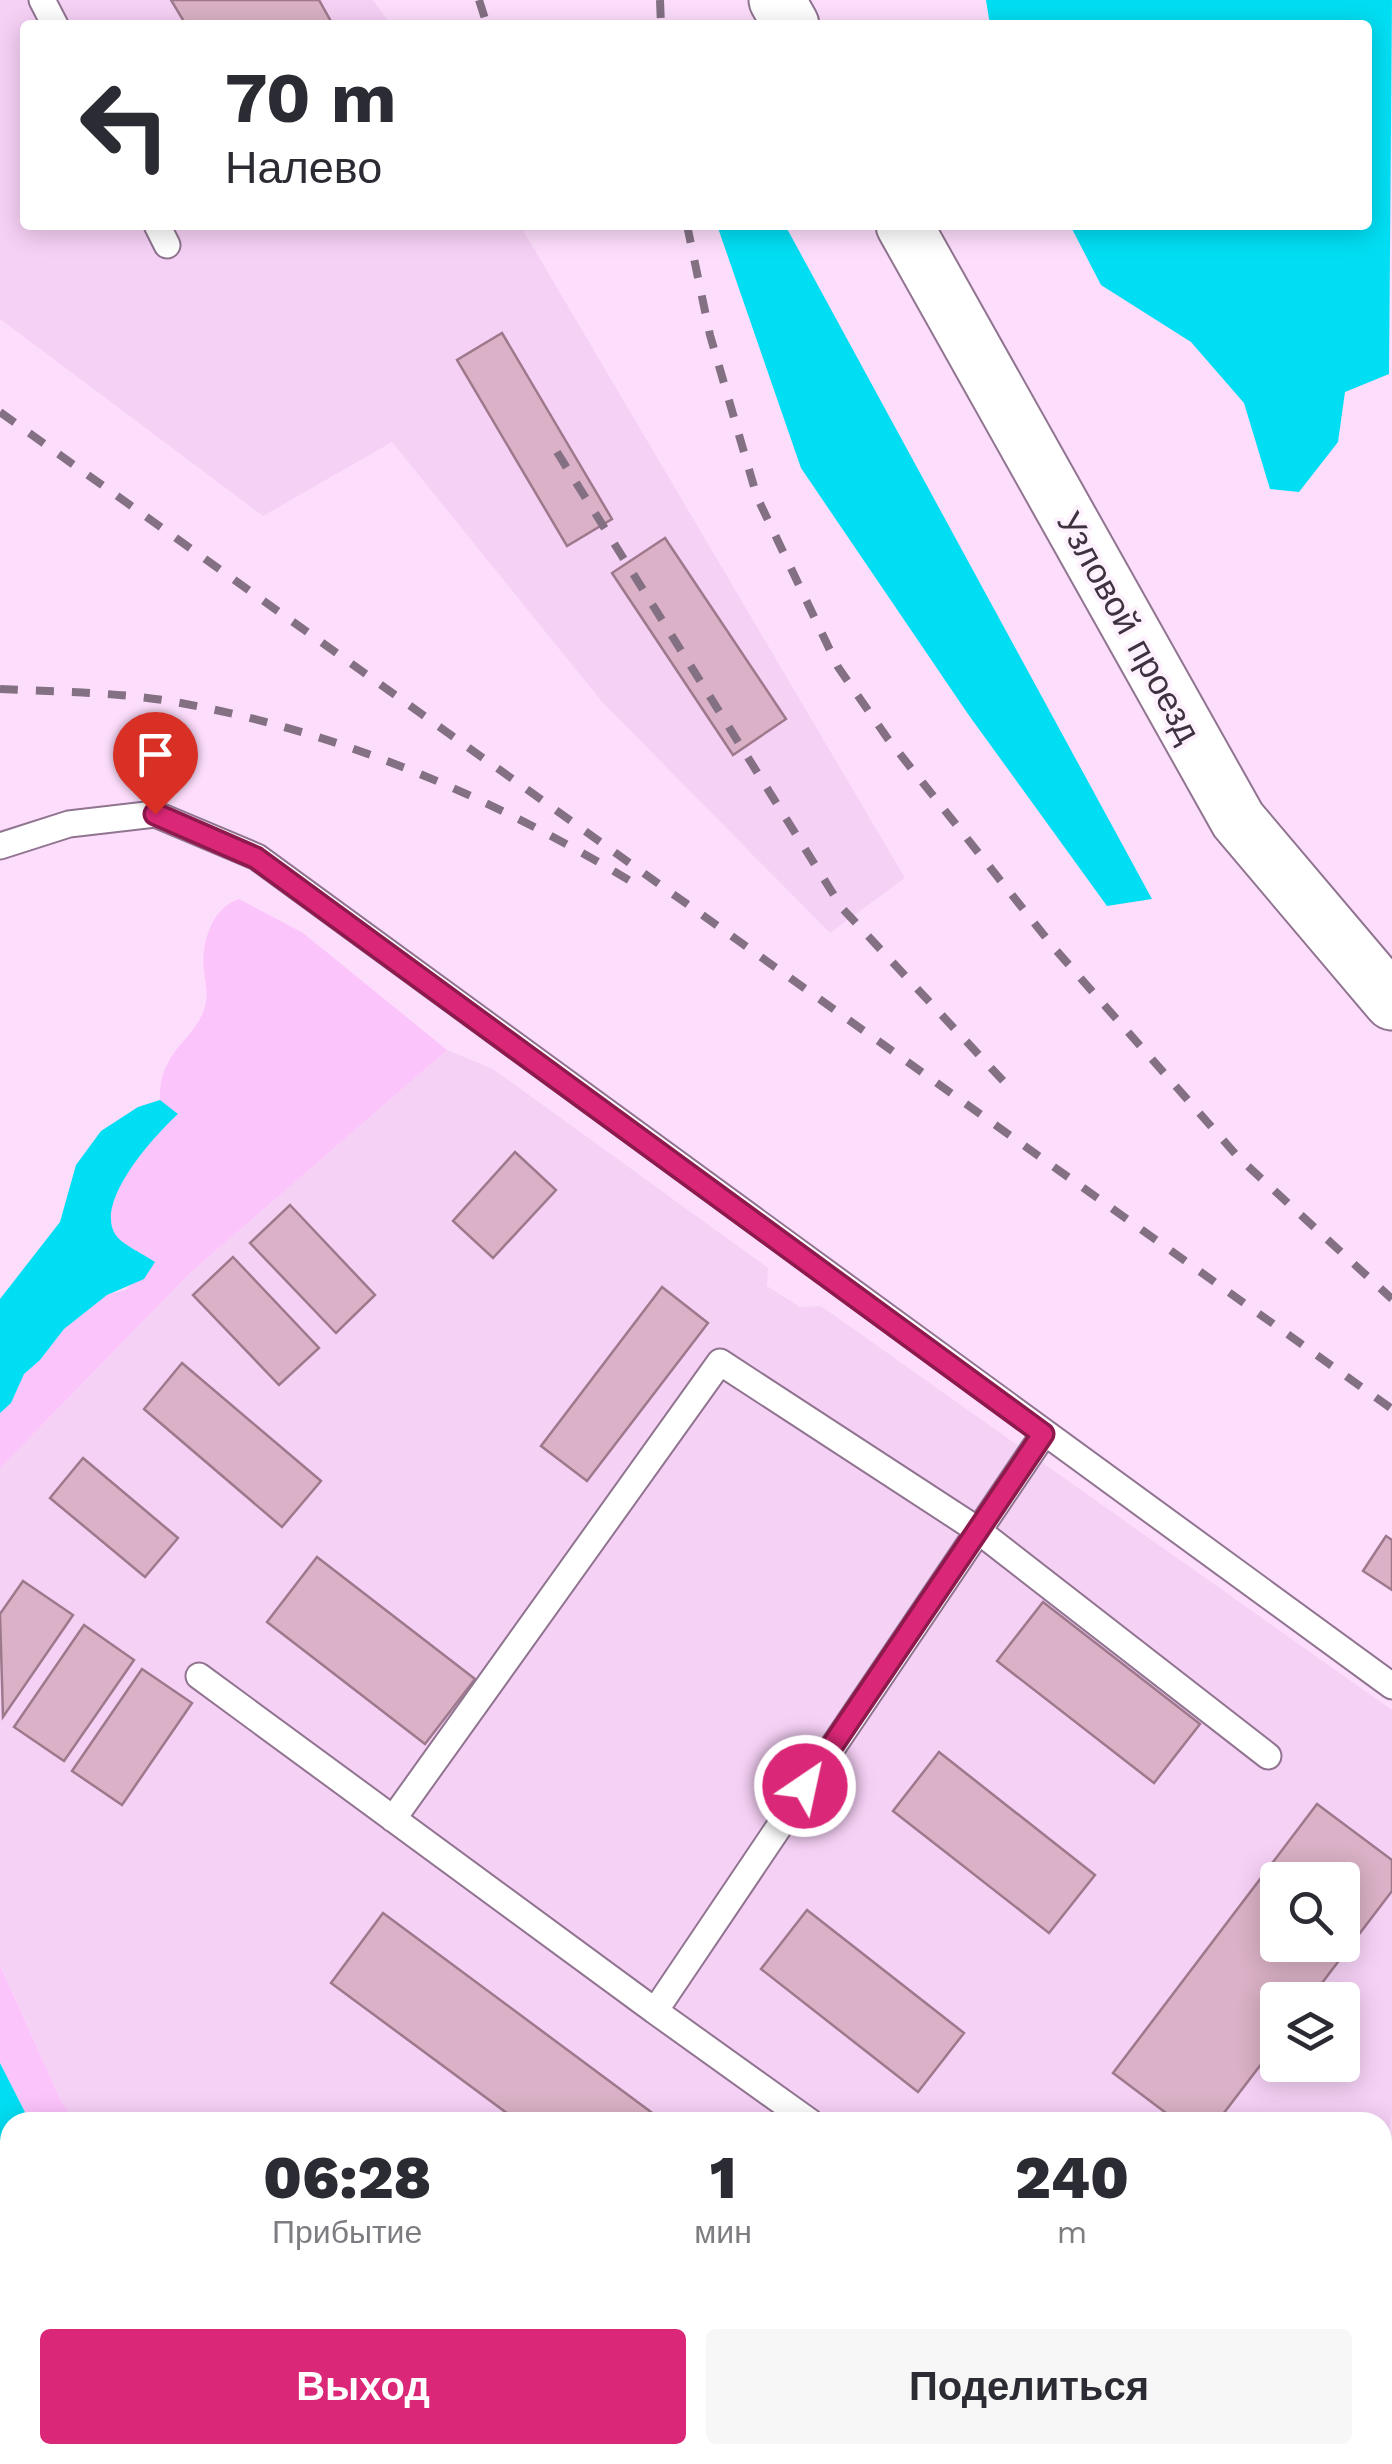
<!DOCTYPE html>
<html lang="ru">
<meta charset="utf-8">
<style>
body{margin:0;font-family:"Work Sans",sans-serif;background:#f7f7f7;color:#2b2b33;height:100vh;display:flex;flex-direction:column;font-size:38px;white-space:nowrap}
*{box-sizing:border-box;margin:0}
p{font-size:32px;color:#7c7c81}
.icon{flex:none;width:55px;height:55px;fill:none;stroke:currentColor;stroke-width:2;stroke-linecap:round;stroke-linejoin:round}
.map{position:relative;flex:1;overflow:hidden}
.panel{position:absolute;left:0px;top:2112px;width:1392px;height:352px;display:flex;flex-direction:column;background:#fff;border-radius:30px 30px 0 0;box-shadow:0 5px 25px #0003}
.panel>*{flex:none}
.guide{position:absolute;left:20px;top:20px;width:1352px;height:210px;border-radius:10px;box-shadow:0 5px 25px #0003;background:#fff;color:#2b2b33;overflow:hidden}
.tools{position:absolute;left:1260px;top:1862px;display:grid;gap:20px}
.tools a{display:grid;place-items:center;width:100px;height:100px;border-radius:10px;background:#fff;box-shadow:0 5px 25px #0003;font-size:50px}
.pin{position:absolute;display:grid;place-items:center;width:85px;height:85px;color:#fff;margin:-102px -42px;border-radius:50% 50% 50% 0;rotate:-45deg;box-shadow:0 0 10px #0007}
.pin .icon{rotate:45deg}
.me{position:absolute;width:110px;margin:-55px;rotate:34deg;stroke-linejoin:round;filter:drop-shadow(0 0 8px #0008)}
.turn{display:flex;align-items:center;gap:35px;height:210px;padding:0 40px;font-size:45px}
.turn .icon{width:130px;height:130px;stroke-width:2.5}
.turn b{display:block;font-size:70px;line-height:85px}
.eta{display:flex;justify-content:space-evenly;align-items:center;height:170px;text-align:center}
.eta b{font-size:60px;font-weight:800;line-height:70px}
.button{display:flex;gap:20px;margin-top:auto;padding:20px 40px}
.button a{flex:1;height:115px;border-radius:10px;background:#db2777;color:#fff;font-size:40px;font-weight:800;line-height:115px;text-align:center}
.button a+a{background:#f7f7f7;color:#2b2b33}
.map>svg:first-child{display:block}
.built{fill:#f6d1f6;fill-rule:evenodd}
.green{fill:#fbc4fb}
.water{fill:#00def3}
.building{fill:#dab1c6;stroke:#9e798c;stroke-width:2.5;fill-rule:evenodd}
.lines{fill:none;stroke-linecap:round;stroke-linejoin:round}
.service-casing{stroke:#907490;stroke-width:29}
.minor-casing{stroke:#907490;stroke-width:56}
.tertiary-casing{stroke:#907490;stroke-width:59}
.service{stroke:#fff;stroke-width:25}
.minor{stroke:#fff;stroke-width:52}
.tertiary{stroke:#fff;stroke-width:55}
.rail{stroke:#837083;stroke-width:8;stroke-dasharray:18 18;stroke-linecap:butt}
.route-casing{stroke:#8e194d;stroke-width:25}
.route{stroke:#db2777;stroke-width:18}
.labels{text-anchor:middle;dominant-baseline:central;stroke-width:8;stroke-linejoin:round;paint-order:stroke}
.street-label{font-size:35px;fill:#3e323e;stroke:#fef1fe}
</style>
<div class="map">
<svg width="1392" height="2464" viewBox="0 0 1392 2464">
<rect width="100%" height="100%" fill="#fdddfc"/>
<path class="built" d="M0 0H373L391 25H25V225H520L905 878 830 933 603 703 392 442 263 516 0 319Z
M447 1050 493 1069 768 1268 767 1286 800 1307 821 1306 1392 1710V2112L1383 2165 1382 2122H76L61 2101 0 1964V1468L190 1273ZM1278 1880H1342V1945H1278ZM1278 2000H1342V2065H1278Z
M382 2455H1331L1329 2464H396Z"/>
<path class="green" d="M239 899 303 933 447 1050 190 1273 0 1468V1413L11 1403 24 1374 40 1360 64 1329 107 1295 126 1290 154 1261C143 1254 122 1245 115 1234 95 1201 153 1137 177 1115L160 1100C158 1048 199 1040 206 1002 208 991 205 982 204 971 201 944 211 908 239 899Z
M0 1965 61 2101 76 2122H30L0 2063Z"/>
<path class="water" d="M986 0H1392L1389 374 1345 392 1338 442 1299 492 1270 489 1244 403 1191 342 1101 285 1070 225H1368V25H990Z
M717 225H785L1152 899 1107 906 968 714 801 468Z
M160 1100 178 1114C154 1136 95 1201 115 1234 122 1245 144 1254 155 1262L144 1279 107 1295 64 1329 40 1360 24 1374 11 1403 0 1413V1299L60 1222 76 1165 101 1131 138 1107Z
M0 2063 30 2122H10V2455H308L318 2464H0Z"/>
<path class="building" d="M171 0H319L333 25H186Z
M502 333 612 519 567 546 457 360Z
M665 538 786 719 733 755 612 573Z
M515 1152 556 1190 493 1258 453 1221Z
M290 1205 375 1295 336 1333 250 1243Z
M233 1257 319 1348 279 1385 193 1295Z
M662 1287 708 1323 587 1481 541 1446Z
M182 1363 321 1481 282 1527 144 1409Z
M83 1458 178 1538 145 1577 50 1498Z
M1386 1536 1392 1540V1590L1363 1571Z
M317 1557 475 1679 425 1744 267 1622Z
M23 1581 73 1615 3 1717 0 1614Z
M1043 1602 1200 1724 1154 1783 997 1661Z
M84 1625 134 1660 64 1761 14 1727Z
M142 1669 192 1703 122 1805 72 1771Z
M939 1752 1095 1875 1049 1933 893 1811Z
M1317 1804 1392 1860V1891L1309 2000H1278V2042L1217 2122H1178L1113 2073ZM1278 1880H1342V1945H1278Z
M807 1910 964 2033 918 2092 761 1969Z
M383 1913 651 2112 643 2122H519L331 1983Z"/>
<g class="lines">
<defs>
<path id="service" d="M42 0 55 25
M157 225 167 245
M0 846 69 824 155 814 257 857 1392 1686
M199 1676 655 2011 1043 1435
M393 1819 720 1362 976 1529 1268 1756
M655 2011 810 2122"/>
<path id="minor" d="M1382 2384 1392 2319
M1371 2464 1372 2455"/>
<path id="tertiary" d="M777 0 791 25
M904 225 1238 820 1392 1002"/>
</defs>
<use href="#service" class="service-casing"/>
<use href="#minor" class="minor-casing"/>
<use href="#tertiary" class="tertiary-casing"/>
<use href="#service" class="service"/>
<use href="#minor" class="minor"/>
<use href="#tertiary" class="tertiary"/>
<path class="rail" d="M479 0 487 25
M660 0 661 25
M687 225 710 335 757 497 838 667 888 739 1055 949 1238 1157 1392 1299
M0 412 1392 1409
M557 452 842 908 1007 1085
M0 689C57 692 119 692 175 702 339 731 490 796 632 882"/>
</g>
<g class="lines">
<defs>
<path id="route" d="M155 814 256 858 1043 1434 805 1786"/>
</defs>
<use href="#route" class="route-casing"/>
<use href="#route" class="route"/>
</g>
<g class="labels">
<g class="street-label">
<text transform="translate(1129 627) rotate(61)">Узловой проезд</text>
</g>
</g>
</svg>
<div class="tools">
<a><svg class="icon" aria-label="search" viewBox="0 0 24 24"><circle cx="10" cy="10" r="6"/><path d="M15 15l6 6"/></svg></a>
<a><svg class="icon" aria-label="layers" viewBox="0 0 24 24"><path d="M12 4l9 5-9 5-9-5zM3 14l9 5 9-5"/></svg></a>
</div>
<div class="pin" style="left:155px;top:814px;background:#d93025"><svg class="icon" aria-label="arrive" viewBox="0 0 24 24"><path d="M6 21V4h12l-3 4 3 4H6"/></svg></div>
<svg class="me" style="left:805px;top:1786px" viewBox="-20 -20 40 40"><circle r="17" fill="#db2777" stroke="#fff" stroke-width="3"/><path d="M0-11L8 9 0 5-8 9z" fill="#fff"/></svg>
<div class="guide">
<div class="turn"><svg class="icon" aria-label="left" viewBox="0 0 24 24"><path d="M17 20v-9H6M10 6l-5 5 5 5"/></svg><div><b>70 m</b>Налево</div></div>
</div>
<section class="panel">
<div class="eta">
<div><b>06:28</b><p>Прибытие</p></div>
<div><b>1</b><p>мин</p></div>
<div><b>240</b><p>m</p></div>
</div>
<div class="button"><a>Выход</a><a>Поделиться</a></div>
</section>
</div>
